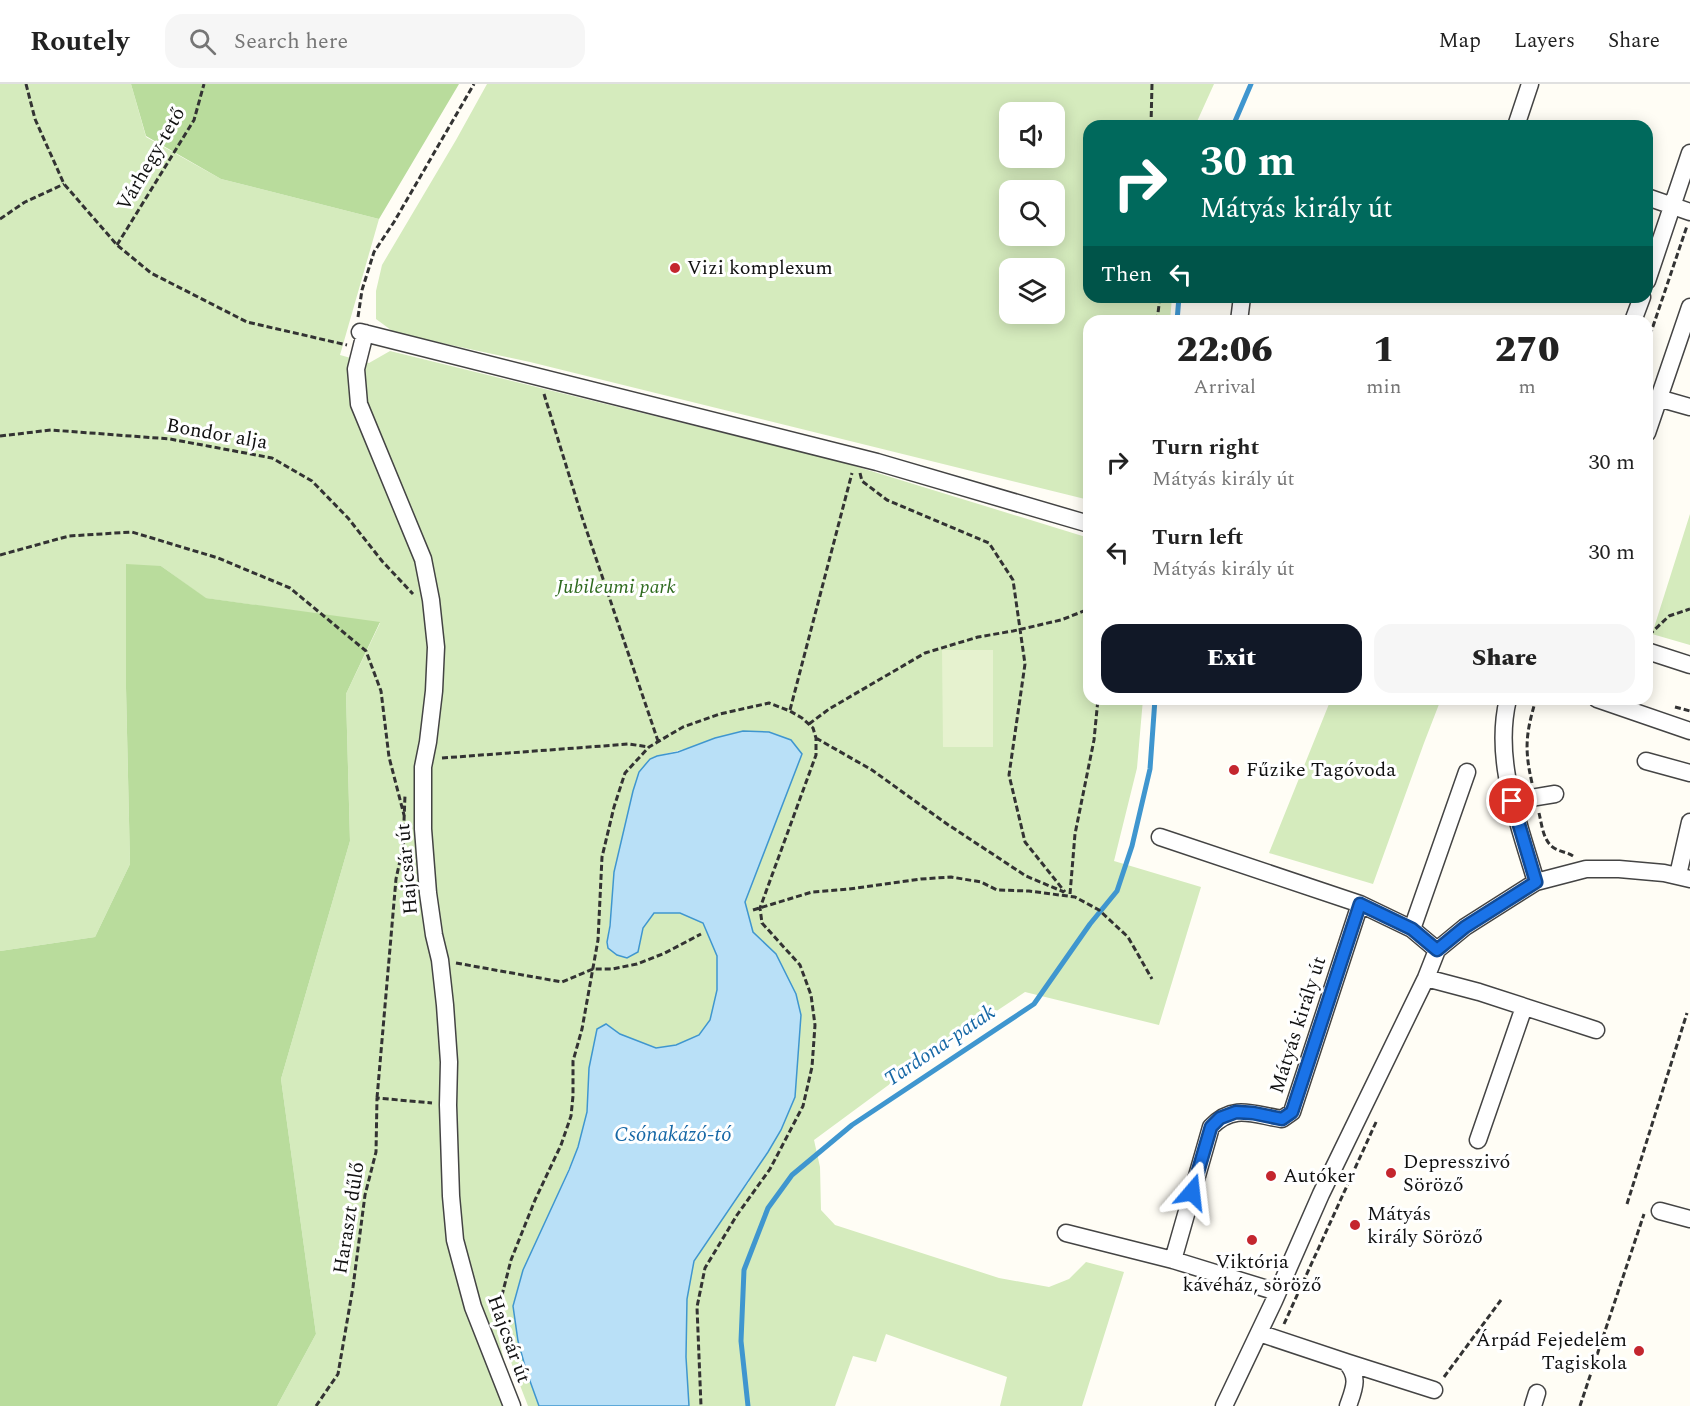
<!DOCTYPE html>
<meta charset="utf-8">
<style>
body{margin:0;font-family:Spectral,serif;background:#f6f6f6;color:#222;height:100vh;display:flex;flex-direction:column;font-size:22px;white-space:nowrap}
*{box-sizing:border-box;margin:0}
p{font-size:20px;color:#767676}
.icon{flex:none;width:33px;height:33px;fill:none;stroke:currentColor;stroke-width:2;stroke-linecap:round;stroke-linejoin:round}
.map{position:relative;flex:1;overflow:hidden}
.panel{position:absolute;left:1083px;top:231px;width:570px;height:390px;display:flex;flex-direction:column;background:#fff;border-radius:18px;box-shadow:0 3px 15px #0003}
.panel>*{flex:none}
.banner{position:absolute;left:1083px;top:36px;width:570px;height:183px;border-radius:18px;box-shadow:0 3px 15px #0003;background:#00695c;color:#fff;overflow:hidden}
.controls{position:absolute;left:999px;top:18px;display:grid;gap:12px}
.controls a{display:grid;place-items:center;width:66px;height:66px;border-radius:12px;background:#fff;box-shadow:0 3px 15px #0003;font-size:30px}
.pin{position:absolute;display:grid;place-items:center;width:51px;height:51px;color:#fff;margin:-26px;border:3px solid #fff;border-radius:50%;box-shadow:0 2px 6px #0007}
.me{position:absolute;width:66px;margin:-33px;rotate:17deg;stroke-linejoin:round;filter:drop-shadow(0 0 4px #0008)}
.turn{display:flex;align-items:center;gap:21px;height:126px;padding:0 18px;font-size:27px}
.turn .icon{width:78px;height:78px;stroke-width:2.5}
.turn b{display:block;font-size:42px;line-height:51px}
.then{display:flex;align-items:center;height:57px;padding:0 18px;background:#0003;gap:12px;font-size:22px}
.eta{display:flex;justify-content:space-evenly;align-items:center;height:102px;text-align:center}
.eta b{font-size:36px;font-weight:800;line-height:42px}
.button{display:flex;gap:12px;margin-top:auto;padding:12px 18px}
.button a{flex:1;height:69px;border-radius:18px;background:#111827;color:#fff;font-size:24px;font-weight:800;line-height:69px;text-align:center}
.button a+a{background:#f6f6f6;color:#222}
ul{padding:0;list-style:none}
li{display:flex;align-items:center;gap:18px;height:90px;padding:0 18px}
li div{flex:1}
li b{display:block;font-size:22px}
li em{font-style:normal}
header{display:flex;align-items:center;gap:36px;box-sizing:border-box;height:84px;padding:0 30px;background:#fff;border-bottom:2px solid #e0e0e0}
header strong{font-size:28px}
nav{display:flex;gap:33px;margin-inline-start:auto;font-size:21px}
.search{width:420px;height:54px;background:#f6f6f6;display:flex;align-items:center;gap:15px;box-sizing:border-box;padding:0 21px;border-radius:18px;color:#767676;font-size:22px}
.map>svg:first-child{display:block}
.green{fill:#d5ebbd;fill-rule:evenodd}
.forest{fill:#b9dc9c}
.pitch{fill:#e6f2cf}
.water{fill:#b9e0f7;stroke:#3f96cf;stroke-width:1.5}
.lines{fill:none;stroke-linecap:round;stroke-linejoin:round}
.stream{stroke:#3f96cf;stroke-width:5}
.minor-casing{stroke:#444;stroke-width:19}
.path{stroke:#333;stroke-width:3;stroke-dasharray:6 3;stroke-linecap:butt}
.minor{stroke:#fff;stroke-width:16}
.route-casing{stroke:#114b97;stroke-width:15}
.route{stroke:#1a73e8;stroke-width:10}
.poi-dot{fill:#c4262e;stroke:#fff;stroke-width:2}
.labels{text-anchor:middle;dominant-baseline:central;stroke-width:6;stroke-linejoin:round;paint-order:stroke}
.street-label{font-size:20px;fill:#111;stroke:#fff}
.poi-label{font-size:20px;fill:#111;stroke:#fff;text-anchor:start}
.park-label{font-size:20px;font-style:italic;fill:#2f6b1f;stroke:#fff}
.water-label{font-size:21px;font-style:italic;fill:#1768a6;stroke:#fff}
</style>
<header>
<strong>Routely</strong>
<div class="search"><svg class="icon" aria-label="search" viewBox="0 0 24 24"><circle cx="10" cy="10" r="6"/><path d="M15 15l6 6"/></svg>Search here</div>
<nav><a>Map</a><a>Layers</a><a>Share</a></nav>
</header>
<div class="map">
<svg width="1690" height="1322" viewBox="0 0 1690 1322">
<rect width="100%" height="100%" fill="#fffdf5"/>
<path class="green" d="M0 0H131L146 53 221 95 379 135 340 271 369 279 390 267 845 379 1089 454V615H1143L1137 684 1114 777 1201 803 1159 941 1025 908 917 980 814 1056 820 1083 821 1126 835 1141 999 1194 1049 1203 1069 1195 1086 1178 1124 1188 1082 1322H1000L1007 1293 886 1250 876 1278 853 1272 835 1322H689L686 1275 687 1215 694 1177 731 1121 749 1098 776 870 753 848 745 818 802 670 791 656 769 648 743 647 719 653 688 664 657 672 639 688 633 707 614 788 611 830 607 858 608 864 617 871 627 874 638 868 643 844 654 829H680L703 839 717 872V906L710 936 699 951 676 961 656 964 620 950 606 940 597 945 589 989 587 1028 578 1063 556 1114 523 1186 513 1221 518 1257 526 1286 539 1322H528L494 1234 509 1298 520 1322H277L316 1250 281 995 350 757 346 610 380 539 205 514 161 482 126 604 130 780 95 853 0 867Z
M487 0H1214L1195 42H1089V213H1172L1170 237H1089V416L530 278 395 249 376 235V207L382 181 456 56ZM1010 28H1054V74H1010ZM1010 106H1054V152H1010ZM1010 184H1054V230H1010Z
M1690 430V561L1652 550Z
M1331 615H1441L1424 659 1373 800 1269 769Z"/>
<path class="forest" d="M131 0H459L379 135 221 95 146 52Z
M126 480 161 482 206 514 380 538 346 610 350 757 281 995 316 1250 277 1322H0V867L95 853 130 780 126 604Z"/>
<path class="pitch" d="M942 566H993V663H943Z"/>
<path class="water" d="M743 647 769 648 791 656 802 670 745 818 753 848 776 870 796 910 801 931 795 1013 781 1046 768 1068 694 1177 687 1215 686 1273 689 1322H539L526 1286 518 1257 513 1222 523 1186 569 1086 578 1063 587 1028 589 984 597 945 606 940 620 950 656 964 676 961 699 951 710 936 717 906V872L703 839 680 829H654L643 844 638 868 627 874 617 871 608 864 607 858 610 842 614 788 633 707 639 688 650 675 657 672 678 668 715 654Z"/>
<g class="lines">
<path class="stream" d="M1233 42 1251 0
M1177 237 1179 213
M748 1322 741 1257 744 1186 768 1124 792 1091 852 1041 1034 920 1090 840 1117 807 1132 762 1150 685 1155 615"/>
<defs>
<path id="minor" d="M1516 42 1530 0
M1647 113 1690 128
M1647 197 1690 69
M1239 237 1242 213
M1633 237 1642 213
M360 248 877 378 1089 440
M365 249 356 285 359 320 423 475 431 516 436 563 434 607 428 658 423 683V745L428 809 434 851 440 876 445 921 449 978 448 1021 451 1112 455 1156 473 1223 512 1322
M1658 314 1690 323
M1647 349 1690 223
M1647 567 1690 581
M1508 615C1493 677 1519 739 1536 798
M1597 615 1690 647
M1646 677 1690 689
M1512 717 1555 710
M1160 753 1360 820 1412 845 1437 866
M1678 791 1690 738
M1412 845 1467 688
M1426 894 1479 908 1596 946
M1478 1056 1524 923
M1660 1127 1690 1135
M1066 1149 1173 1176 1277 1208
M1173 1176 1211 1043C1234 1019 1254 1031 1282 1035L1292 1028 1360 820
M1259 1249 1346 1278C1360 1293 1354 1305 1348 1322
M1346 1278 1434 1306
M1224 1322 1274 1217 1321 1110 1426 894 1437 866 1465 843 1536 798 1586 785H1619L1664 789 1690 795
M1533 1322 1537 1309"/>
</defs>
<use href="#minor" class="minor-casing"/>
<path class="path" d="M26 0 35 35 64 100 117 161 151 189 247 238 347 261
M1151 42 1152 0
M0 135 25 118 64 100
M117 161 194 36 204 0
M358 233 362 206 374 168 394 138 474 0
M1157 237 1160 213
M1647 260 1687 142
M544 310 582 433 658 657
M0 352 51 346 170 355 272 374 312 397 348 434 382 477 413 510
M860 389 862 397 887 416 989 459 1013 496 1025 580 1009 691 1025 758 1065 808
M0 471 69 452 132 448 218 474 290 504 366 567 381 607 389 673 404 731
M1649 551 1669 532 1690 525
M1675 623 1690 627
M790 626 852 389
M809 640 829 625 925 569 978 553 1013 547 1061 536 1089 525
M816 654 872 686 947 740 1026 792 1064 808
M442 674 629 660 649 663
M1532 699C1524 664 1526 649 1536 615
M1539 729C1542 741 1543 757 1554 764 1560 768 1567 768 1573 772
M1070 810 1075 750 1094 656 1098 615
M753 826 812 808 849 805 921 795 951 793 981 798 997 806 1029 807 1075 813 1099 826 1128 853 1152 895
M456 879 562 898 593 885H612L637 880 665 869 701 850
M377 1014 396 795 403 763 405 711
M1627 1120 1687 929
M1284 1240 1377 1036
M505 1256 501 1241 500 1219 511 1176 535 1116 561 1061 571 1032 573 1012V977L582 945 598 856 602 773 614 723 625 689 649 663 683 643 720 630 769 619 790 627 802 634 813 644 816 654V671L760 824 762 839 800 881 811 911 815 941 812 983 803 1022 770 1085 737 1131 705 1184 697 1223 701 1322
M1444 1293 1501 1216
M316 1322 338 1290 353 1203 365 1111 376 1068 377 1014 432 1019
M1580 1322 1644 1130"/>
<use href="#minor" class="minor"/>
</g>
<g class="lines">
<defs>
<path id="route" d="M1192 1108 1211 1043 1220 1034 1236 1028 1253 1029 1282 1035 1292 1028 1360 820 1412 845 1437 866 1465 843 1536 798 1512 717"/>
</defs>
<use href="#route" class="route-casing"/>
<use href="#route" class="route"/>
</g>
<g class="poi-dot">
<circle cx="675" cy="184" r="6"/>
<circle cx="1234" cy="686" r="6"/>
<circle cx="1391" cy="1089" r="6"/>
<circle cx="1271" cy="1092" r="6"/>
<circle cx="1355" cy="1141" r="6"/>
<circle cx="1252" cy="1156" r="6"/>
<circle cx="1639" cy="1267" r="6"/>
</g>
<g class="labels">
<g class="street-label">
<text transform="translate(151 75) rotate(-60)">Várhegy-tető</text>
<text transform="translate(217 350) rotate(10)">Bondor alja</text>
<text transform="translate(407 785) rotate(-95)">Hajcsár út</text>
<text transform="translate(1298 941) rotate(-72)">Mátyás király út</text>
<text transform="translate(349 1134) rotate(-81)">Haraszt dűlő</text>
<text transform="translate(509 1255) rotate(70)">Hajcsár út</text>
</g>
<g class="poi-label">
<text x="687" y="184">Vizi komplexum</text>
<text x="1246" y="686">Fűzike Tagóvoda</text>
<text x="1403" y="1078">Depresszivó<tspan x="1403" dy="23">Söröző</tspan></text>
<text x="1283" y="1092">Autóker</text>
<text x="1367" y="1130">Mátyás<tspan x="1367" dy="23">király Söröző</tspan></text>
<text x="1252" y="1178" text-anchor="middle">Viktória<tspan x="1252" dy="23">kávéház, söröző</tspan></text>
<text x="1627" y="1256" text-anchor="end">Árpád Fejedelem<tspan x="1627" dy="23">Tagiskola</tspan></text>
</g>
<g class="park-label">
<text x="616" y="503">Jubileumi park</text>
</g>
<g class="water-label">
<text transform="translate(940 962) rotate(-34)">Tardona-patak</text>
<text x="673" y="1051">Csónakázó-tó</text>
</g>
</g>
</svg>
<div class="controls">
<a><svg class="icon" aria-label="sound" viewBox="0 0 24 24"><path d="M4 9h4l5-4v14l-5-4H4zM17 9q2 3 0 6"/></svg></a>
<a><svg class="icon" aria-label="search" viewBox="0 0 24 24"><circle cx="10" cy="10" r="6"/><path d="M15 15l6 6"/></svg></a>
<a><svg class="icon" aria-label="layers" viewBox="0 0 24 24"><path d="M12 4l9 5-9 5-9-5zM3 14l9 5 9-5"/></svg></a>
</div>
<div class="pin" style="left:1512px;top:717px;background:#d93025"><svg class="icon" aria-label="arrive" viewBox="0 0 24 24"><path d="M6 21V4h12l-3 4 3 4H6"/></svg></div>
<svg class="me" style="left:1192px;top:1108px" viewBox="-20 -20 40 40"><path d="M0-17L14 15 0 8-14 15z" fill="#1a73e8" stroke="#fff" stroke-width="4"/></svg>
<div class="banner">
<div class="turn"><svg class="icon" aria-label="right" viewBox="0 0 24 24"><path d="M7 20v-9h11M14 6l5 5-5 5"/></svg><div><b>30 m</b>Mátyás király út</div></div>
<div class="then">Then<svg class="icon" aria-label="left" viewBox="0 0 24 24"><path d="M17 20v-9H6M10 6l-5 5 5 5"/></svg></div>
</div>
<section class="panel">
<div class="eta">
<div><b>22:06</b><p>Arrival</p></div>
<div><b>1</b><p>min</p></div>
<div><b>270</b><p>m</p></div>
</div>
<ul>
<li><svg class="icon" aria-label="right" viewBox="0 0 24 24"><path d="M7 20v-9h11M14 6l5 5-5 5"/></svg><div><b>Turn right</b><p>Mátyás király út</p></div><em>30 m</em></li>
<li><svg class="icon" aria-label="left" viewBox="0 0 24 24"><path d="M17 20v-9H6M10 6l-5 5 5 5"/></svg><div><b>Turn left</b><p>Mátyás király út</p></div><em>30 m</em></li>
</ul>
<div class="button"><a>Exit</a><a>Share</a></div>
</section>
</div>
